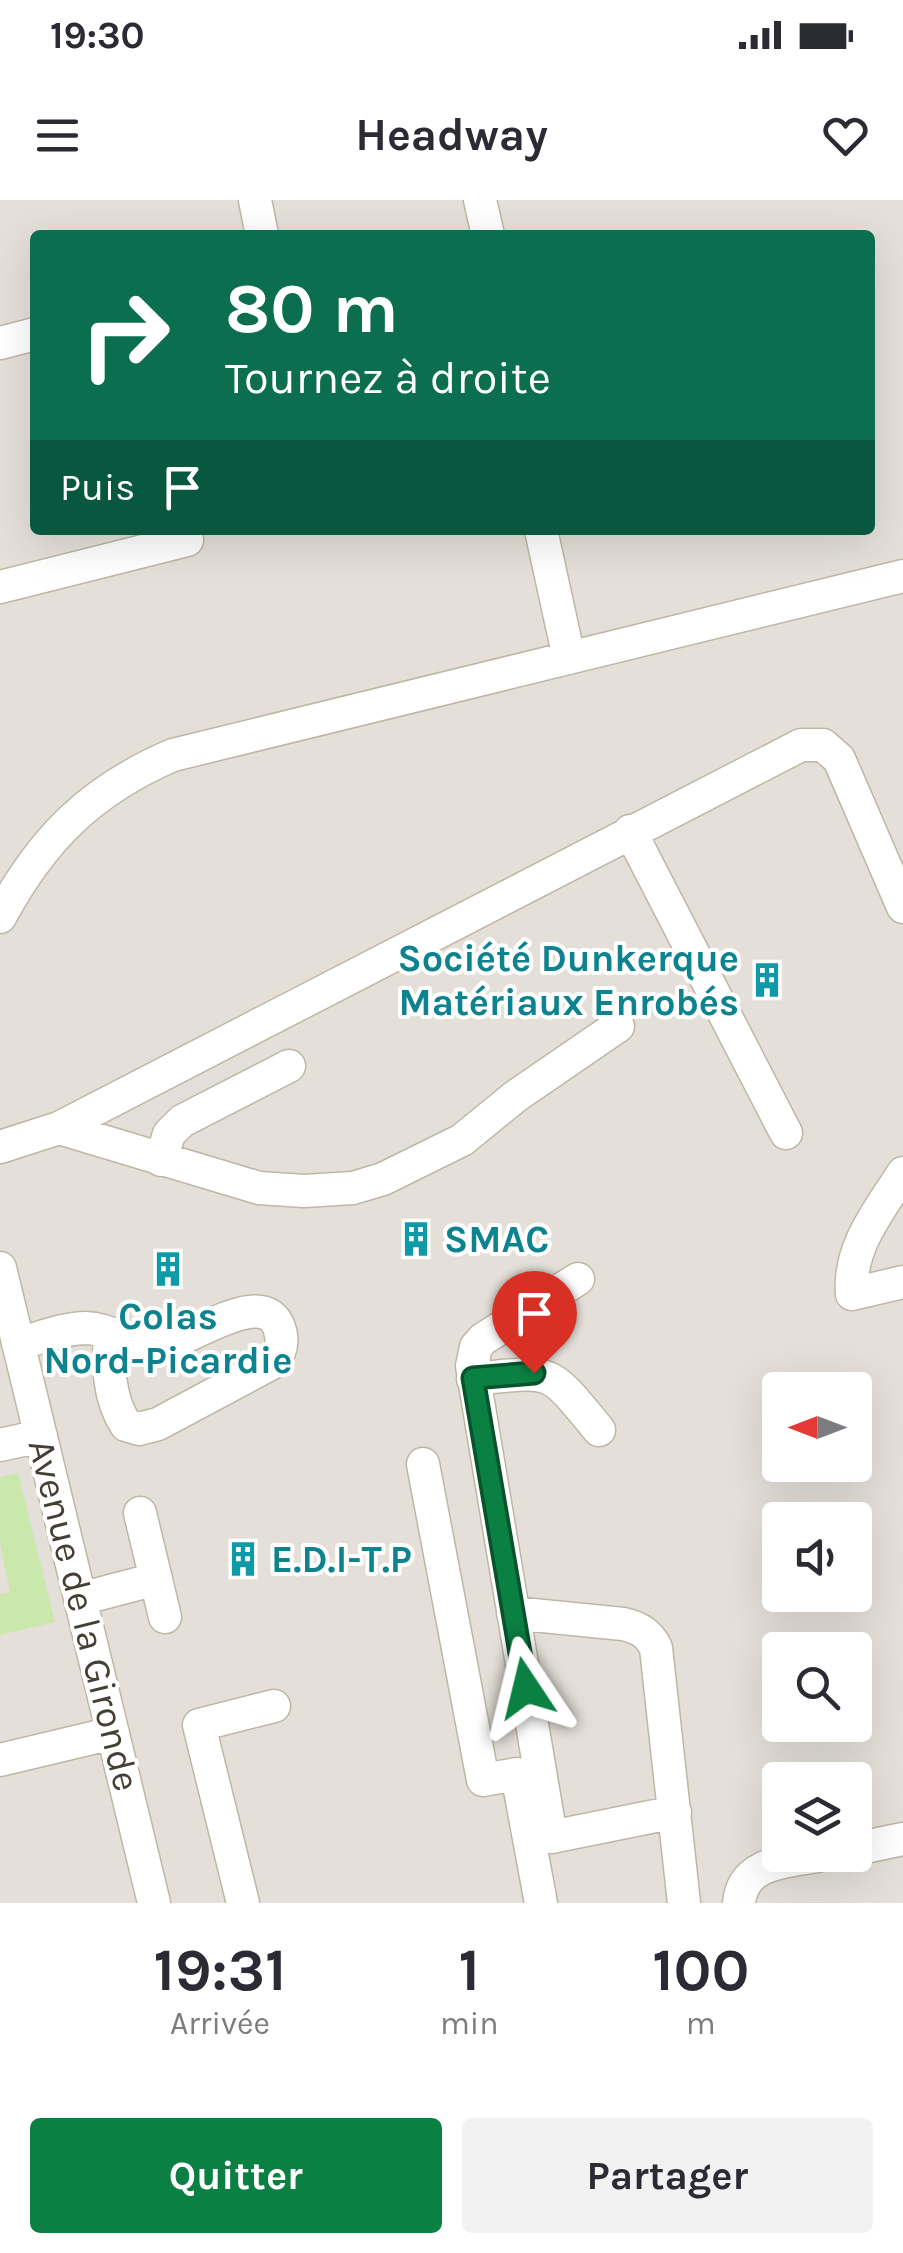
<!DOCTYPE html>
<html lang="fr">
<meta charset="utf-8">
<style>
body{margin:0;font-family:Karla,sans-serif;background:#f2f2f3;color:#2b2b33;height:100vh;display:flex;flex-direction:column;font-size:38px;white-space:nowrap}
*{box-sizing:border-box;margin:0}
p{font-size:32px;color:#7c7c81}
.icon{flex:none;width:55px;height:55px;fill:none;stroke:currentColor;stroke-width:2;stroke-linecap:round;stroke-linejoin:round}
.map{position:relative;height:1703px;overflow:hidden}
.drawer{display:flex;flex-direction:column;background:#fff;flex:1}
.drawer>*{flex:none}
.hud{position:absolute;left:30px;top:30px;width:845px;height:305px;border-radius:10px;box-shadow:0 10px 40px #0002;background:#0b6e4f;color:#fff;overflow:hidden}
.needle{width:65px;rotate:270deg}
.fabs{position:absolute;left:762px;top:1172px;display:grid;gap:20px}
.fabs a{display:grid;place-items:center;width:110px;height:110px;border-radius:10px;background:#fff;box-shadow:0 10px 40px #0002;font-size:50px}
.pin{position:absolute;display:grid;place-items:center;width:85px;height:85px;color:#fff;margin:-102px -42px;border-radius:50% 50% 50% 0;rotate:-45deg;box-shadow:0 0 10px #0007}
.pin .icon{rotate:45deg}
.me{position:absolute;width:110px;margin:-55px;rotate:350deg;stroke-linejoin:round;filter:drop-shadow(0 0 8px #0008)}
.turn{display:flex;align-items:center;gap:35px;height:210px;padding:0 30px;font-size:45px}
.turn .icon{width:130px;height:130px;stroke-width:2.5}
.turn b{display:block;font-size:70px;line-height:85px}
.then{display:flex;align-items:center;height:95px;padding:0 30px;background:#0003;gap:20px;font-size:38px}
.eta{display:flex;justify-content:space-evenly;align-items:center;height:170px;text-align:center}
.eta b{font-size:60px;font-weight:700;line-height:70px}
.button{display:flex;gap:20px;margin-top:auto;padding:20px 30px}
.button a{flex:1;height:115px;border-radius:10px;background:#0b8043;color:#fff;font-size:40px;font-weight:700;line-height:115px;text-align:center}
.button a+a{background:#f2f2f3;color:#2b2b33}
.status{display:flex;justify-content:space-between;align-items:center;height:70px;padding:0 50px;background:#fff;direction:ltr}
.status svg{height:28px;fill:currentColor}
header{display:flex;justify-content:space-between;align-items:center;height:130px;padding:0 30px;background:#fff;font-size:45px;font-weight:700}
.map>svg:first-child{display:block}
.industrial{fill:#e4e0d9;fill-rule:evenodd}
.green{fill:#cae8ab}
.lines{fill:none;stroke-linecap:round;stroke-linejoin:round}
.minor-casing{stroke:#beb7a6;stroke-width:35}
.minor{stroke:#fff;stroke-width:32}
.route-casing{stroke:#07532c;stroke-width:25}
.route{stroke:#0b8043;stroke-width:18}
.labels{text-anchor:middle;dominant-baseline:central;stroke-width:8;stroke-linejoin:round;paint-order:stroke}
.culture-label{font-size:38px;font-weight:bold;fill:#0d838f;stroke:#fff;text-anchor:start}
.street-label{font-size:38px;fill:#443f34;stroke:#fff}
</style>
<div class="status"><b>19:30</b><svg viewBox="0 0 49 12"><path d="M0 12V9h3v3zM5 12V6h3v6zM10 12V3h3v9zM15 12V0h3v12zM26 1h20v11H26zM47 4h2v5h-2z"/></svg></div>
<header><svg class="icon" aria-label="menu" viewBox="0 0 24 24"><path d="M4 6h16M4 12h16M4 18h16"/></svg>Headway<svg class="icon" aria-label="heart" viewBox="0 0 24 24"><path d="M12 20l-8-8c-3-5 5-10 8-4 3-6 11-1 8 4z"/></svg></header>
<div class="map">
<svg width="903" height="1703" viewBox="0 0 903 1703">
<rect width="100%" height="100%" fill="#f2efe4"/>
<path class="industrial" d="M0 0H903V1703H0ZM35 35H870V330H35ZM780 1190H855V1265H780ZM780 1320H855V1395H780ZM780 1450H855V1525H780ZM780 1580H855V1655H780Z"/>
<path class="green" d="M18 1273 55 1422 0 1435V1394L10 1392 0 1343V1277Z"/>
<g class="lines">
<defs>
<path id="minor" d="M255 0 262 35
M480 0 488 35
M0 143 35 134
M541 330 569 458
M0 387 187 340
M630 631 786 933
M0 717C42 639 91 590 173 555L903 376
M59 928 259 988 304 991 353 988 383 979 462 940 516 896 618 826
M0 947 59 928 801 545H823L839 559 903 707
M161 960 169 934 182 921 289 866
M903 973C879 1011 848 1048 852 1094L903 1082
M0 1068 154 1703
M578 1079 483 1139 476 1147 472 1166 551 1637 675 1612
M18 1144C40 1138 64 1128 86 1128 112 1129 134 1148 161 1145 190 1142 271 1078 281 1135 283 1147 279 1155 272 1163L158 1224 139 1229 126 1225C108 1198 108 1164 110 1133
M473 1179C555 1171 546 1166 599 1230
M0 1245 41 1236
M423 1264 483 1580 517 1574 541 1703
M140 1313 165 1417
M80 1399 156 1379
M513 1413 623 1424C638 1427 649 1433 656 1448L684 1703
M0 1560 113 1533
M855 1649 903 1639
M243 1703 199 1525 274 1506
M739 1703C743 1660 789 1662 822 1655"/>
</defs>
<use href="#minor" class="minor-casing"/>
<use href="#minor" class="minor"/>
</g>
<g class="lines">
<defs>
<path id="route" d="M526 1488 473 1178 534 1173"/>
</defs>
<use href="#route" class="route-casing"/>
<use href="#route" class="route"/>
</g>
<defs>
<symbol id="building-bare" viewBox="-9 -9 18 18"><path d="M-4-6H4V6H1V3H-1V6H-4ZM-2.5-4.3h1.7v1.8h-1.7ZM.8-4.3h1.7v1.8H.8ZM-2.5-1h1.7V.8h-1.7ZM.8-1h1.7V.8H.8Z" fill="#0f9aa8" stroke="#fff" stroke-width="2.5" paint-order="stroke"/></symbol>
</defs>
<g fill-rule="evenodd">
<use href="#building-bare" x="742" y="755" width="50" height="50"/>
<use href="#building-bare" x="391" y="1014" width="50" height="50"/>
<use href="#building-bare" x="143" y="1044" width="50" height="50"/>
<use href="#building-bare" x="218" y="1334" width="50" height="50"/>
</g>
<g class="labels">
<g class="culture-label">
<text x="739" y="758" text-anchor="end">Société Dunkerque<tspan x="739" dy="44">Matériaux Enrobés</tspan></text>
<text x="444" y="1039">SMAC</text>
<text x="168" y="1116" text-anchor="middle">Colas<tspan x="168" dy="44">Nord-Picardie</tspan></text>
<text x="271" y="1359">E.D.I-T.P</text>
</g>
<g class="street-label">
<text transform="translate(84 1415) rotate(76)">Avenue de la Gironde</text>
</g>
</g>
</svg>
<div class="fabs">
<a><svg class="needle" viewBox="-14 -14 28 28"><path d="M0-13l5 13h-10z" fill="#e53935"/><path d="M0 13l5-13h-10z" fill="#7c7c81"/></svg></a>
<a><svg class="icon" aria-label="sound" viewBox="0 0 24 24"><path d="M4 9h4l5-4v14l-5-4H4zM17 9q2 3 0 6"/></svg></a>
<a><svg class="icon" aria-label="search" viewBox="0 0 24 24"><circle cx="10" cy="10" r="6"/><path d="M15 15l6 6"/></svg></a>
<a><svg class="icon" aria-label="layers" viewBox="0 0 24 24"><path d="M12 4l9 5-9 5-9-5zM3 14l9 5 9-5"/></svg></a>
</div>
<div class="pin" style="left:534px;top:1173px;background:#d93025"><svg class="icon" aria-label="arrive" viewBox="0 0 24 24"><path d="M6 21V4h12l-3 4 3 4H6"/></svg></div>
<svg class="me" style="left:526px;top:1488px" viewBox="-20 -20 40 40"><path d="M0-17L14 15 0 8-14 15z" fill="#0b8043" stroke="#fff" stroke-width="4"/></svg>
<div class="hud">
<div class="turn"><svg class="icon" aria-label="right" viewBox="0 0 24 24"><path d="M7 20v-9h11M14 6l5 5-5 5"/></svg><div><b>80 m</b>Tournez à droite</div></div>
<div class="then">Puis<svg class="icon" aria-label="arrive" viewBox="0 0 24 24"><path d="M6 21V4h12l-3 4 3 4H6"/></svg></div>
</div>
</div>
<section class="drawer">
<div class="eta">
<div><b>19:31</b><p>Arrivée</p></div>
<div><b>1</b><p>min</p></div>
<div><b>100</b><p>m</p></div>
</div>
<div class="button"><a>Quitter</a><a>Partager</a></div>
</section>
